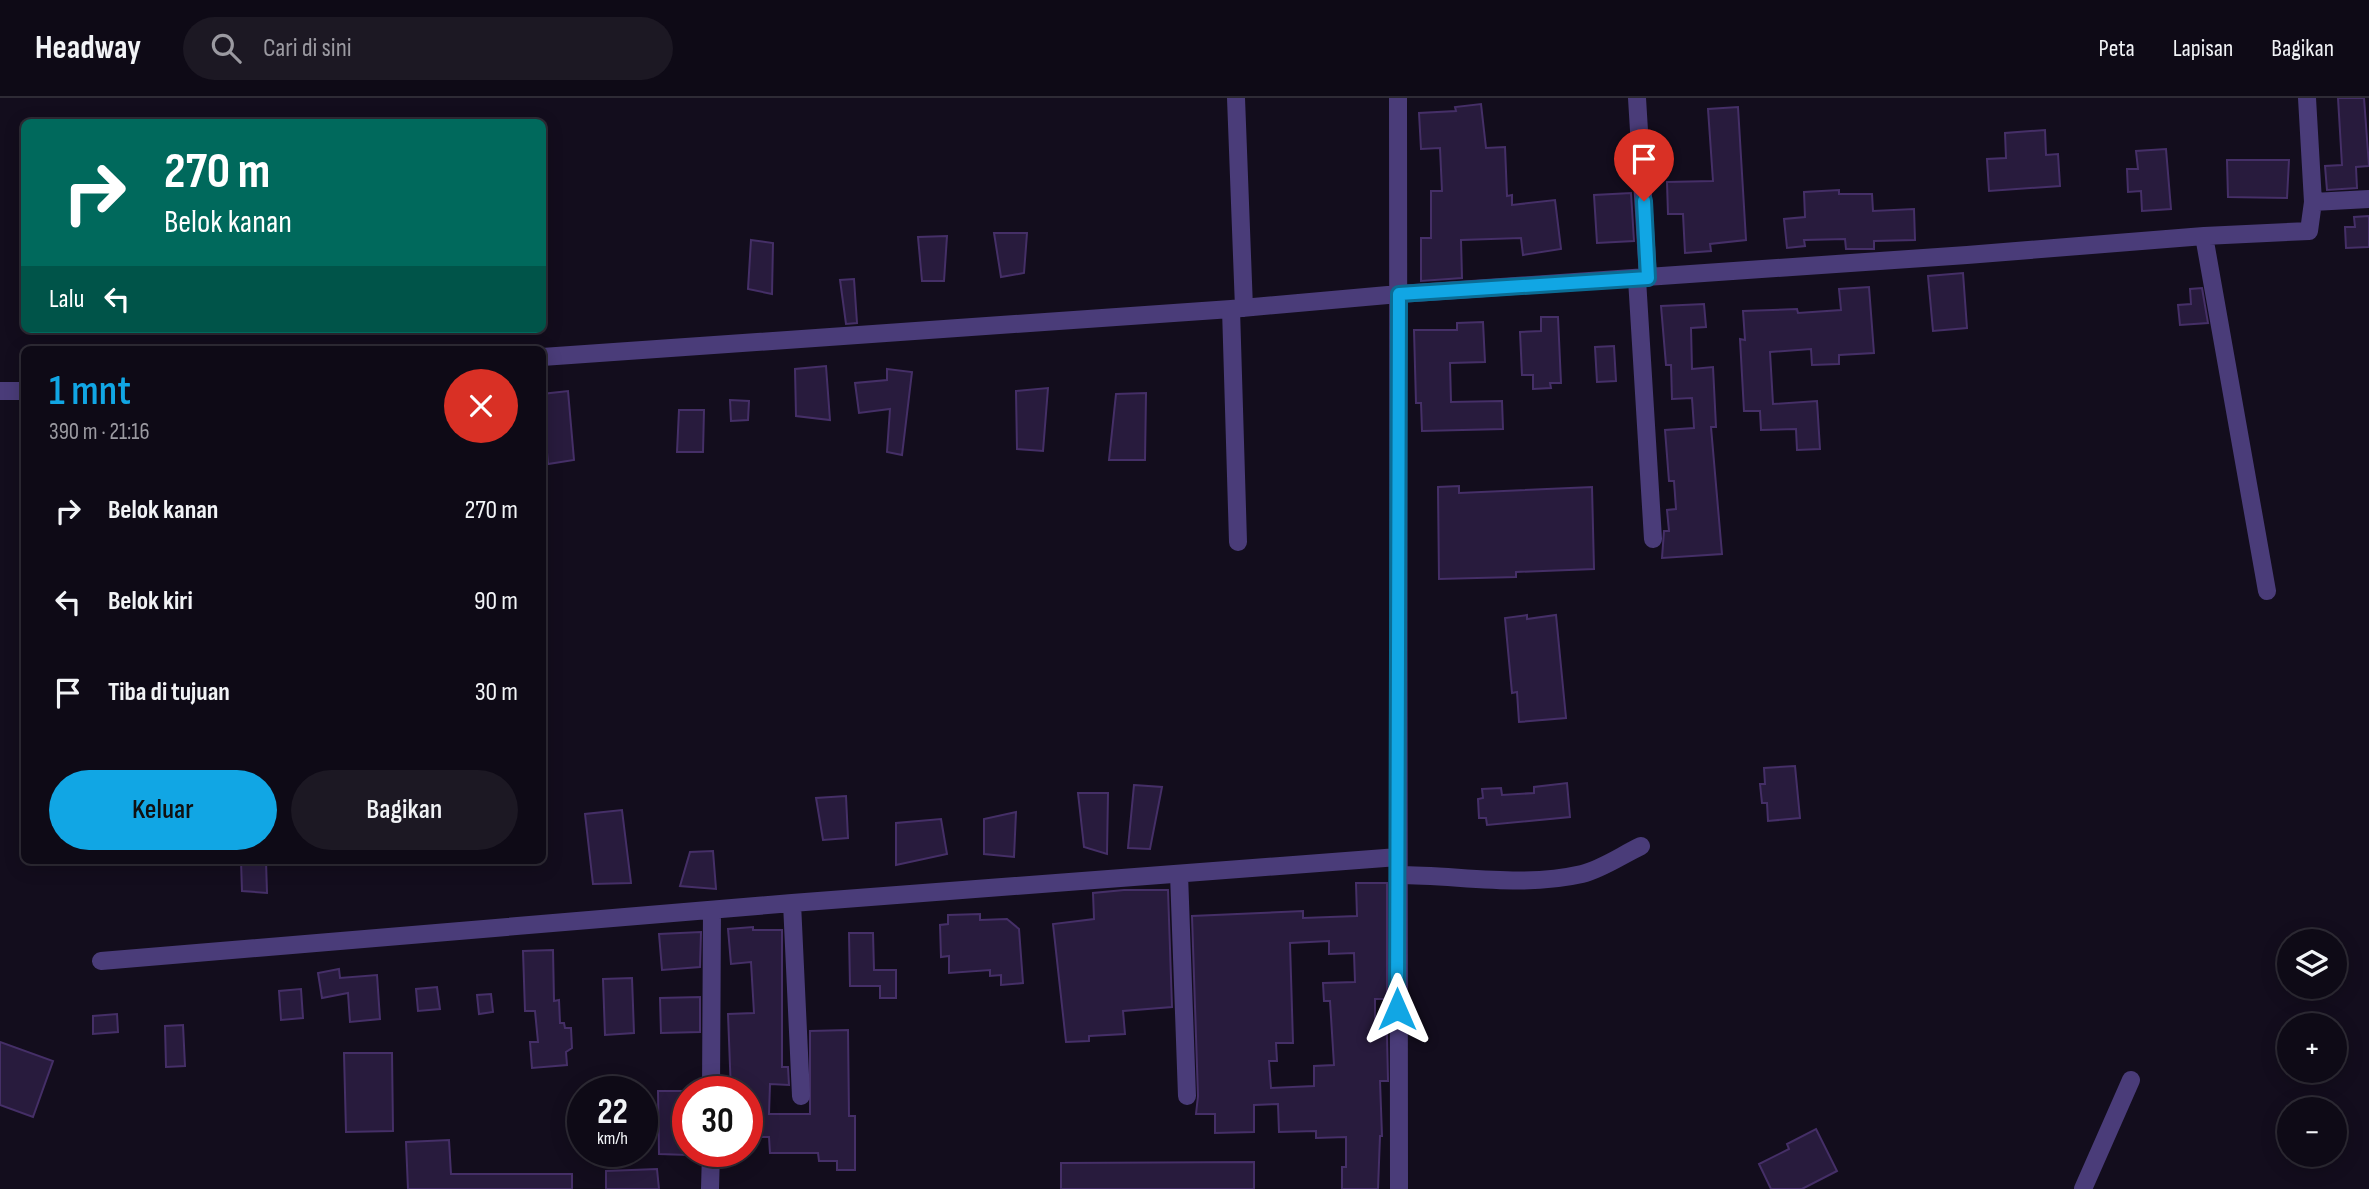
<!DOCTYPE html>
<html lang="id">
<meta charset="utf-8">
<style>
body{margin:0;font-family:"Sofia Sans Condensed",sans-serif;background:#1c1823;color:#f1f3f6;height:100vh;display:flex;flex-direction:column;font-size:26px;white-space:nowrap}
*{box-sizing:border-box;margin:0}
p{font-size:23px;color:#9b9aa1}
.icon{flex:none;width:38px;height:38px;fill:none;stroke:currentColor;stroke-width:2;stroke-linecap:round;stroke-linejoin:round}
.map{position:relative;flex:1;overflow:hidden}
.panel{position:absolute;left:21px;top:248px;width:525px;height:518px;display:flex;flex-direction:column;background:#0e0a16;border-radius:10px;box-shadow:0 4px 18px #0003,0 0 0 2px #2e2b35}
.panel>*{flex:none}
.banner{position:absolute;left:21px;top:21px;width:525px;height:214px;border-radius:10px;box-shadow:0 4px 18px #0003,0 0 0 2px #2e2b35;background:#00695c;color:#fff;overflow:hidden}
.buttons{position:absolute;left:2277px;top:831px;display:grid;gap:14px}
.buttons a{display:grid;place-items:center;width:70px;height:70px;border-radius:50%;background:#0e0a16;box-shadow:0 4px 18px #0003,0 0 0 2px #2e2b35;font-size:35px}
.speed{position:absolute;left:567px;top:978px;display:flex;gap:14px;font-size:35px;font-weight:700;text-align:center}
.speed>*{display:grid;place-content:center;width:91px;height:91px;border-radius:50%;background:#0e0a16;box-shadow:0 4px 18px #0003,0 0 0 2px #2e2b35;line-height:1}
.speed small{font-size:18px;font-weight:400}
.speed .limit{border:10px solid #d22;background:#fff;color:#111}
.pin{position:absolute;display:grid;place-items:center;width:60px;height:60px;color:#fff;margin:-72px -30px;border-radius:50% 50% 50% 0;rotate:-45deg;box-shadow:0 0 7px #0007}
.pin .icon{rotate:45deg}
.me{position:absolute;width:77px;margin:-38px;rotate:0deg;stroke-linejoin:round;filter:drop-shadow(0 0 5px #0008)}
.turn{display:flex;align-items:center;gap:24px;height:147px;padding:0 28px;font-size:32px}
.turn .icon{width:91px;height:91px;stroke-width:2.5}
.turn b{display:block;font-size:49px;line-height:60px}
.then{display:flex;align-items:center;height:66px;padding:0 28px;background:#0003;gap:14px;font-size:26px}
.round{display:grid;place-items:center;flex:none;width:74px;height:74px;border-radius:37px;background:#1c1823}
.headline{display:flex;align-items:center;justify-content:space-between;height:119px;padding:0 28px}
h1{font-size:42px;font-weight:600;line-height:52px;color:#11a6e4}
.primary-button{display:flex;gap:14px;margin-top:auto;padding:14px 28px}
.primary-button a{flex:1;height:80px;border-radius:42px;background:#11a6e4;color:#111;font-size:28px;font-weight:600;line-height:80px;text-align:center}
.primary-button a+a{background:#1c1823;color:#f1f3f6}
ul{padding:0;list-style:none}
li{display:flex;align-items:center;gap:21px;height:91px;padding:0 28px}
li div{flex:1}
li b{display:block;font-size:26px}
li em{font-style:normal}
header{display:flex;align-items:center;gap:42px;box-sizing:border-box;height:98px;padding:0 35px;background:#0e0a16;border-bottom:2px solid #2e2b35}
header strong{font-size:33px}
nav{display:flex;gap:38px;margin-inline-start:auto;font-size:24px}
.search{width:490px;height:63px;background:#1c1823;display:flex;align-items:center;gap:18px;box-sizing:border-box;padding:0 24px;border-radius:38px;color:#9b9aa1;font-size:26px}
.map>svg:first-child{display:block}
.building{fill:#281b3d;stroke:#452f67;stroke-width:2;fill-rule:evenodd}
.lines{fill:none;stroke-linecap:round;stroke-linejoin:round}
.minor{stroke:#4a3c79;stroke-width:18}
.route-casing{stroke:#0b6c94;stroke-width:18}
.route{stroke:#11a6e4;stroke-width:12}
</style>
<header>
<strong>Headway</strong>
<div class="search"><svg class="icon" aria-label="search" viewBox="0 0 24 24"><circle cx="10" cy="10" r="6"/><path d="M15 15l6 6"/></svg>Cari di sini</div>
<nav><a>Peta</a><a>Lapisan</a><a>Bagikan</a></nav>
</header>
<div class="map">
<svg width="2369" height="1091" viewBox="0 0 2369 1091">
<rect width="100%" height="100%" fill="#130d1d"/>
<path class="building" d="M2338 0H2364L2369 68 2356 69 2357 90 2327 92 2325 68 2342 67Z
M1481 6 1486 50 1505 49 1507 98 1512 97V107L1555 102 1561 151 1523 157 1521 140 1461 142 1462 180 1421 183V140H1431V93H1442L1440 50 1421 51 1419 15 1456 13 1455 9Z
M1738 9 1746 142 1710 146 1711 153 1685 155 1683 116H1668L1667 84 1713 83 1708 11Z
M2045 32 2046 57 2058 56 2060 88 1989 93 1987 61 2006 60 2005 35Z
M2166 51 2171 111 2142 113 2141 93 2128 94 2127 71H2138L2136 53Z
M2227 62H2289L2287 100 2228 99Z
M1839 92V96H1872L1873 113 1914 111 1915 142 1874 143V151H1846L1845 141 1804 142 1805 148 1787 150 1784 121 1805 119 1804 94Z
M1631 95 1634 143 1597 145 1594 97Z
M2369 118V149L2346 150 2345 129H2355L2354 119Z
M994 135H1027L1024 175 1001 179Z
M947 138 944 183H922L918 139Z
M751 142 773 145 772 196 748 191Z
M1963 175 1967 230 1933 233 1928 178Z
M854 181 857 225 846 226 840 182Z
M1869 189 1874 255 1839 257V266L1812 267 1811 251 1770 254 1773 306 1817 303 1820 351 1797 352 1796 331 1761 332 1760 313H1744L1740 241 1745 242 1743 213 1797 211 1798 215 1841 212 1839 191Z
M2202 190 2208 225 2180 227 2178 207 2191 206 2190 191Z
M1704 206 1706 229 1691 230 1692 271 1713 269 1716 329H1711L1722 456 1662 460 1664 433H1669L1667 412 1676 411 1674 383H1669L1665 332 1694 330 1692 300 1672 301 1671 267H1666L1661 208Z
M1541 219H1558L1561 285H1550L1551 290 1533 291V277H1522L1520 234 1541 233Z
M1483 224 1485 264 1450 265 1451 304 1502 303 1503 331 1422 333 1421 305H1416L1414 232H1457V225Z
M1614 248 1616 283 1597 284 1595 249Z
M826 268 830 322 796 318 795 271Z
M887 271 912 274 902 357 887 354 890 311 859 315 855 285 887 282Z
M1048 290 1043 353 1017 351 1016 293Z
M568 293 574 362 548 366 542 296Z
M1146 295 1145 362H1109L1116 296Z
M730 302 749 303 748 322 731 323Z
M679 312H704L703 354H677Z
M1459 388V395L1592 389 1594 471 1516 474V479L1439 481 1438 389Z
M1527 517V521L1556 517 1566 620 1519 624 1517 594 1512 595 1505 520Z
M1795 668 1800 720 1768 723 1767 705H1762L1760 686H1765L1764 670Z
M1567 685 1570 719 1487 727 1486 720H1479L1478 701 1483 700 1482 691 1501 690 1502 697 1534 695V689Z
M1134 687 1162 689 1150 751 1128 750Z
M1078 695H1108L1107 756 1084 749Z
M846 698 848 740 823 742 816 700Z
M622 712 631 785 593 786 585 716Z
M1016 714 1014 759 984 756V721Z
M941 721 947 756 896 767V725Z
M713 753 716 791 680 788 690 754Z
M241 763H266L267 795 242 793Z
M1356 785H1387V901H1375V937H1387L1388 983H1380L1382 1038H1380L1378 1091H1342V1069H1346V1039L1316 1040V1033L1279 1034 1278 1006 1254 1007V1034L1215 1035V1016H1196L1198 998 1192 818 1303 813V820L1357 818ZM1329 843V856L1354 855 1355 884 1323 885 1324 903H1330L1334 967 1314 968V988L1271 990 1269 963H1277L1276 945H1293L1290 845Z
M1124 792H1168L1172 909 1123 913 1125 936 1089 938V943L1066 944 1053 826 1094 821 1093 795Z
M980 816V822L1007 821 1019 831 1023 885 1001 887V877L990 878V872L949 875V858L941 859 940 827 948 826V817Z
M753 829V832H782V969H788L789 987 770 986 769 1016H810V933L848 932 849 1018H855V1072H837V1063H819L818 1055H770L769 1039H747V994H731L728 916 754 915 751 864 731 866 728 831Z
M701 834 700 869 662 872 659 836Z
M849 835H873L874 872H896V900H880V888H850Z
M553 852 554 903 559 902 560 925H564L565 930H571L572 950 566 954 567 967 532 970 530 944H538L535 913H525L523 853Z
M339 871 340 880 377 877 380 921 350 924 348 895 322 900 318 875Z
M632 880 634 935 605 937 603 881Z
M437 889 440 911 418 913 416 891Z
M301 891 303 920 281 922 279 893Z
M491 896 493 914 479 916 477 897Z
M700 899V934L661 935 660 900Z
M117 916 118 934 93 936V918Z
M183 927 185 968 166 969 165 928Z
M0 944 53 963 33 1019 0 1007Z
M344 955H392L393 1033 346 1034Z
M658 993H688V1057L659 1056Z
M1816 1031 1837 1073 1802 1091H1771L1759 1066 1789 1051 1787 1046Z
M449 1042 451 1076H572V1091H408L406 1044Z
M1254 1064V1091H1061V1065Z
M657 1071 659 1091H606V1073Z"/>
<g class="lines">
<path class="minor" d="M1236 0 1244 210
M1398 0 1399 1091
M1637 0 1648 180
M2313 104 2369 101
M2204 138 2267 493
M1637 181 1653 441
M1231 211 1238 444
M542 259 1231 211 1399 196 1967 157 2204 138 2309 133 2313 104 2307 0
M0 293H24
M1179 776 1187 998
M1398 777C1459 777 1521 790 1582 776 1602 771 1622 757 1641 748
M792 805 801 998
M101 863 792 805 1398 759
M711 994 712 812
M710 1091 711 1054
M2083 1091 2131 982"/>
</g>
<g class="lines">
<defs>
<path id="route" d="M1397 911 1399 196 1648 180 1644 103"/>
</defs>
<use href="#route" class="route-casing"/>
<use href="#route" class="route"/>
</g>
</svg>
<div class="buttons">
<a><svg class="icon" aria-label="layers" viewBox="0 0 24 24"><path d="M12 4l9 5-9 5-9-5zM3 14l9 5 9-5"/></svg></a>
<a>+</a>
<a>−</a>
</div>
<div class="speed"><div>22<small>km/h</small></div><div class="limit">30</div></div>
<div class="pin" style="left:1644px;top:103px;background:#d93025"><svg class="icon" aria-label="arrive" viewBox="0 0 24 24"><path d="M6 21V4h12l-3 4 3 4H6"/></svg></div>
<svg class="me" style="left:1397px;top:911px" viewBox="-20 -20 40 40"><path d="M0-17L14 15 0 8-14 15z" fill="#11a6e4" stroke="#fff" stroke-width="4"/></svg>
<div class="banner">
<div class="turn"><svg class="icon" aria-label="right" viewBox="0 0 24 24"><path d="M7 20v-9h11M14 6l5 5-5 5"/></svg><div><b>270 m</b>Belok kanan</div></div>
<div class="then">Lalu<svg class="icon" aria-label="left" viewBox="0 0 24 24"><path d="M17 20v-9H6M10 6l-5 5 5 5"/></svg></div>
</div>
<section class="panel">
<div class="headline"><div><h1>1 mnt</h1><p>390 m · 21:16</p></div><a class="round" style="background:#d93025;color:#fff"><svg class="icon" aria-label="close" viewBox="0 0 24 24"><path d="M6 6l12 12M18 6L6 18"/></svg></a></div>
<ul>
<li><svg class="icon" aria-label="right" viewBox="0 0 24 24"><path d="M7 20v-9h11M14 6l5 5-5 5"/></svg><div><b>Belok kanan</b></div><em>270 m</em></li>
<li><svg class="icon" aria-label="left" viewBox="0 0 24 24"><path d="M17 20v-9H6M10 6l-5 5 5 5"/></svg><div><b>Belok kiri</b></div><em>90 m</em></li>
<li><svg class="icon" aria-label="arrive" viewBox="0 0 24 24"><path d="M6 21V4h12l-3 4 3 4H6"/></svg><div><b>Tiba di tujuan</b></div><em>30 m</em></li>
</ul>
<div class="primary-button"><a>Keluar</a><a>Bagikan</a></div>
</section>
</div>
